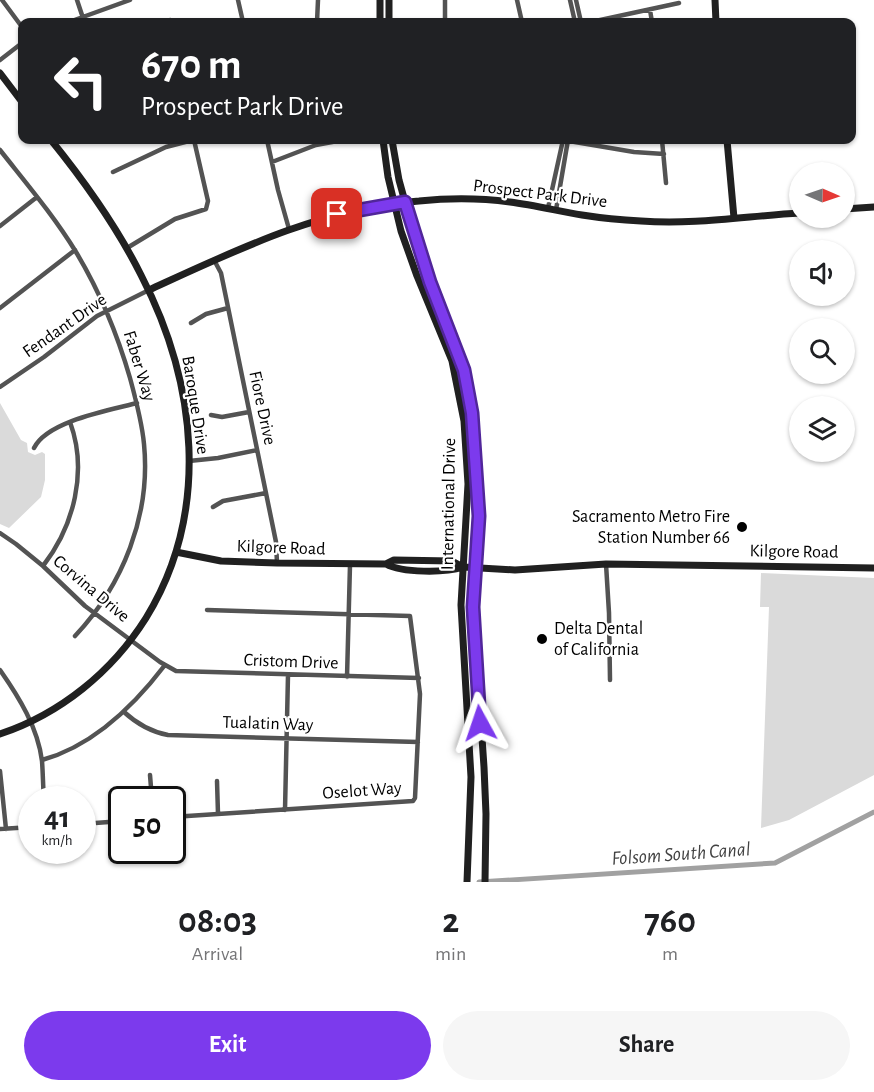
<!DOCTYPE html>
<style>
body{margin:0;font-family:"Alegreya Sans",sans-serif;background:#f6f6f6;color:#202124;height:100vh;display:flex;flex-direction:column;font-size:22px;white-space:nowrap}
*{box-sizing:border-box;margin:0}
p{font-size:20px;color:#757577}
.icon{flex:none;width:33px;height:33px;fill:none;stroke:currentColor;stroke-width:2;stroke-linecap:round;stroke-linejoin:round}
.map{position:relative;height:882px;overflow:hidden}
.details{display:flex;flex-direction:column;background:#fff;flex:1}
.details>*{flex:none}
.banner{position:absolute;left:18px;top:18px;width:838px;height:126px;border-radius:12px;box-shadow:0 2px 4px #0004;background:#202124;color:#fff;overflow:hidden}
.needle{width:39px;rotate:92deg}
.controls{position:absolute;left:789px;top:162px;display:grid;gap:12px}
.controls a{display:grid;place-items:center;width:66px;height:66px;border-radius:50%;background:#fff;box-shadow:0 2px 4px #0004;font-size:30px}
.speed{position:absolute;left:18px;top:786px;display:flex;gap:12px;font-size:30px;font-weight:700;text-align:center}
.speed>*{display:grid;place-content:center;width:78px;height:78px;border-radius:50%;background:#fff;box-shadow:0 2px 4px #0004;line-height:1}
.speed small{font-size:15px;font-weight:400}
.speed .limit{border:3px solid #111;border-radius:9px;background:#fff;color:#111}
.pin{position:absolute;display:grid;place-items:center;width:51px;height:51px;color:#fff;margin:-26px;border-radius:12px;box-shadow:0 3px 9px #0006}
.me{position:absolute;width:66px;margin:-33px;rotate:355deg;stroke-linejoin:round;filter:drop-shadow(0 0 4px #0008)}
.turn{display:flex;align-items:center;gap:21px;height:126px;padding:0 24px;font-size:27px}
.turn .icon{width:78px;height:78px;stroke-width:2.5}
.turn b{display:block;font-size:42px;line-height:51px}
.eta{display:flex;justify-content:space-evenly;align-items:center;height:102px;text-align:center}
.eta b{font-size:36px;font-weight:700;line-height:42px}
.cta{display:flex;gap:12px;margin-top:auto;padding:12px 24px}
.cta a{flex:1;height:69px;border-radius:36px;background:#7c3aed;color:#fff;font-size:24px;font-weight:700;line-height:69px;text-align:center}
.cta a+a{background:#f6f6f6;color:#202124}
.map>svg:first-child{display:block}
.green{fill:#dadada}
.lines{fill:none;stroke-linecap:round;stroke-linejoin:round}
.canal{stroke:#a1a1a1;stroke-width:5}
.street{stroke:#535353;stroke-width:4.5}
.secondary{stroke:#202020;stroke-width:7}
.route-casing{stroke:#51269a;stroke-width:15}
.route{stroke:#7c3aed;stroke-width:10}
.poi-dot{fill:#000;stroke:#fff;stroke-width:2}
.labels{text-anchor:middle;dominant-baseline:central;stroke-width:4.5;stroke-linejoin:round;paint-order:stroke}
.street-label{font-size:18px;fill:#000;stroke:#fff}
.poi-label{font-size:18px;fill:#000;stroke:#fff;text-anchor:end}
.water-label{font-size:20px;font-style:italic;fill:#424242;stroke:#fff}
</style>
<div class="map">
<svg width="874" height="882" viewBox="0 0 874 882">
<rect width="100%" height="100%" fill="#fff"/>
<path class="green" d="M0 403 21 440 27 443 28 452 35 455 42 452 45 454V480L41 497 9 528 0 524Z
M761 573 874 578V775L789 820 761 828 769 607H760Z"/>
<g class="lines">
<path class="canal" d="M479 882 775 863 874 812"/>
<path class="street" d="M2 0 22 27
M77 0 83 18
M238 0 243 22
M445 0V22
M517 0 522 22
M570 0 575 22
M576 0 581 22
M650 10 652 22
M170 20 171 22
M69 22 130 0
M317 22 318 0
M591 22 679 3
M0 60 22 43
M267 140 278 190 289 229
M563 140 634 152 664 154
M662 140 666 183
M0 150C26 183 54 216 76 252 100 292 117 333 130 378 136 400 142 422 144 444 151 515 123 585 75 636
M272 162 316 145 343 140
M113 172 166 147 193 140
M548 208 563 140
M556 210 568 140
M0 226 37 197
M127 248 175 219 206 209 208 201 194 140
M214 260 221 273 276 542 277 563
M0 308 75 250
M191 323 206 314 228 308
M0 387 44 357 97 316 149 290
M211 415 222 417 249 412
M34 448C47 421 110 410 137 403
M189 461 218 458 257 450
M213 507 223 501 266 493
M0 533 16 544 43 566 85 606 160 662 176 671 419 678
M606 564 609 613 610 680
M43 566C74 526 88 471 70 422
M0 670C19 697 38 728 42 761 43 774 43 787 44 800
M347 677 350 565
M124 712C136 723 152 732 168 735L418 742
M42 760C93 746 133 707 165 665
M0 771 6 829
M150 775 152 800
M217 781 218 814
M285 810 288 675
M172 817 413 801 415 798 420 694 410 616 207 610
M82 824 122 821
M0 829 32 827"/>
<path class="secondary" d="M715 0 716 22
M380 22V0
M389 22V0
M0 73 22 102
M383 140 388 177 401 231 417 276 452 361 464 421 468 484 461 605 471 777 467 882
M392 140 399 180 412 227 430 282 464 370 472 413 479 516 473 607 484 767 486 814 485 882
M727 140 734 218
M844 209 874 207
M149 290C236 250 322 208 419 201 449 198 480 198 510 202 534 205 558 211 582 215 601 218 621 220 641 221 694 225 747 216 800 213
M176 552 221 561 277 563 386 564 394 560 452 561 463 567 515 570 606 564 874 568
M386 564C402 573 445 573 463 567
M0 734C60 714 112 672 146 618 211 512 197 383 141 275 117 227 85 182 51 140"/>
</g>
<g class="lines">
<defs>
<path id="route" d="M337 214 405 202 430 282 464 370 472 413 479 516 473 607 480 723"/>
</defs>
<use href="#route" class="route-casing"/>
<use href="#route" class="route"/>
</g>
<g class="poi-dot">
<circle cx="742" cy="527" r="6"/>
<circle cx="542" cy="639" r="6"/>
</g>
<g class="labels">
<g class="street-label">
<text transform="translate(540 194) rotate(7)">Prospect Park Drive</text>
<text transform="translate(65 326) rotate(-35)">Fendant Drive</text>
<text transform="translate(139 366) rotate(73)">Faber Way</text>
<text transform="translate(195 405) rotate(81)">Baroque Drive</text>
<text transform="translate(262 408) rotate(78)">Fiore Drive</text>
<text transform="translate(449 504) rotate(-89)">International Drive</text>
<text transform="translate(281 548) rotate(2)">Kilgore Road</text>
<text transform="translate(794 552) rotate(1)">Kilgore Road</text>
<text transform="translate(91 589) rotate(40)">Corvina Drive</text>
<text transform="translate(291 662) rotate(2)">Cristom Drive</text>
<text transform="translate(268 724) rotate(2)">Tualatin Way</text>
<text transform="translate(362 791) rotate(-4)">Oselot Way</text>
</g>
<g class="poi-label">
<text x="730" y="517">Sacramento Metro Fire<tspan x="730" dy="21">Station Number 66</tspan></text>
<text x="554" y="629" text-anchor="start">Delta Dental<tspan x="554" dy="21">of California</tspan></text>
</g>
<g class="water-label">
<text transform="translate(681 854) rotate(-4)">Folsom South Canal</text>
</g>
</g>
</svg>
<div class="controls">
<a><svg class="needle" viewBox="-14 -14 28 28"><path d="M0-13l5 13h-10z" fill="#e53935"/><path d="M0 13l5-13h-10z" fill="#757577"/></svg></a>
<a><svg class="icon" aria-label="sound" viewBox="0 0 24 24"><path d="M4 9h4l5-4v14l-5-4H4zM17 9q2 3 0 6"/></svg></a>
<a><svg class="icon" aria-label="search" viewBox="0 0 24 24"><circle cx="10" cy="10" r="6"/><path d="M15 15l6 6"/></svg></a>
<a><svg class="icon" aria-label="layers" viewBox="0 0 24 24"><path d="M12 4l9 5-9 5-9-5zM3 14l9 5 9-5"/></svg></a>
</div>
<div class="speed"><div>41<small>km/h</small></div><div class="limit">50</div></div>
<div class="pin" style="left:337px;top:214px;background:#d93025"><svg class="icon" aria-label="arrive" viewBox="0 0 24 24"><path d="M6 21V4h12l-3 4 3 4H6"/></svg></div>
<svg class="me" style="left:480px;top:723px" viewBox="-20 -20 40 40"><path d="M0-17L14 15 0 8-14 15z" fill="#7c3aed" stroke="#fff" stroke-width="4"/></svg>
<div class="banner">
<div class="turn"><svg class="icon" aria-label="left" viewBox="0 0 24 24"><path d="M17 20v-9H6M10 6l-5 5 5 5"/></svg><div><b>670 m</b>Prospect Park Drive</div></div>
</div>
</div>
<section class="details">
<div class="eta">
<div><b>08:03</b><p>Arrival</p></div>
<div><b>2</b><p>min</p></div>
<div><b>760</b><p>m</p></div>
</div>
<div class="cta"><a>Exit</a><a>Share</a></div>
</section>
